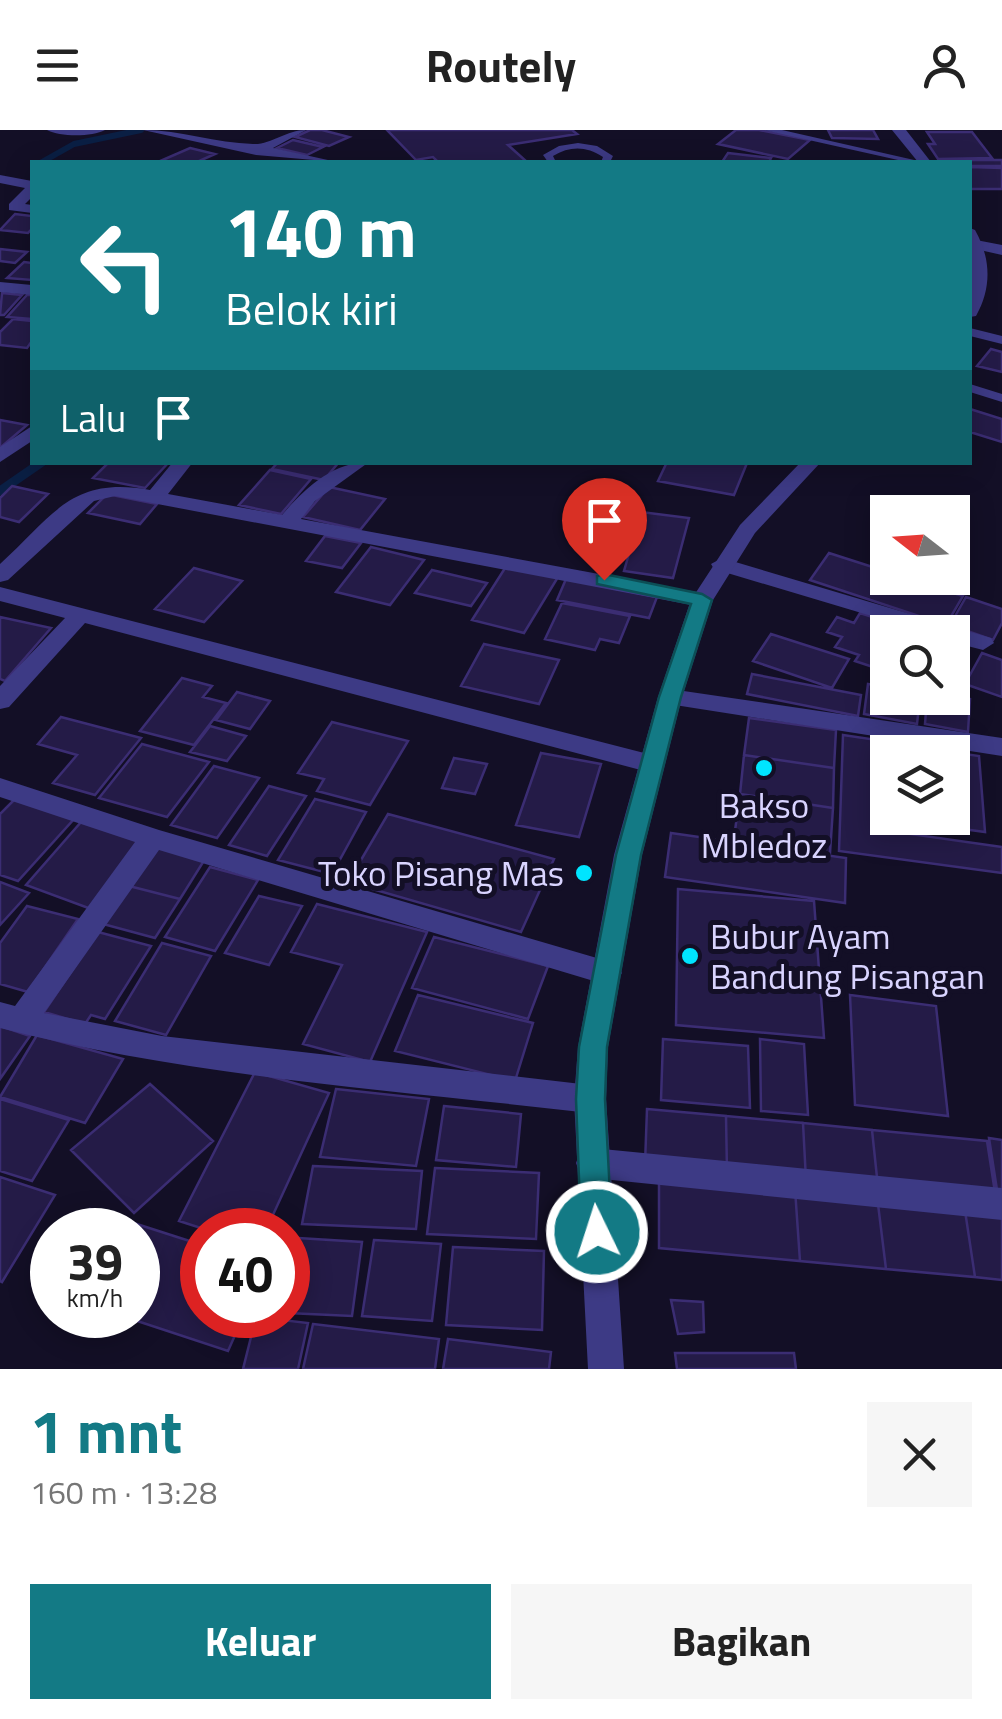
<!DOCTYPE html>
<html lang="id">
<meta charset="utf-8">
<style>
body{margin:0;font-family:"Titillium Web",sans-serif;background:#f6f6f6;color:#222;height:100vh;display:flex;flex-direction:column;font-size:38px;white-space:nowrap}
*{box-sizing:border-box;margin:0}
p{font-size:32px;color:#767676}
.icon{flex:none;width:55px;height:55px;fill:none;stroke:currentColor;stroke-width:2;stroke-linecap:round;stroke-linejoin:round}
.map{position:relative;height:1239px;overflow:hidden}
.drawer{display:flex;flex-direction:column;background:#fff;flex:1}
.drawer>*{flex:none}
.guide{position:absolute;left:30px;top:30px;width:942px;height:305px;border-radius:0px;box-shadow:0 5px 25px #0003;background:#137a85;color:#fff;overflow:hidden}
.needle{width:65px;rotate:287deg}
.controls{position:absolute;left:870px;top:365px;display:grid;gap:20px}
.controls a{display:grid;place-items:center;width:100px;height:100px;border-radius:0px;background:#fff;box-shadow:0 5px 25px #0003;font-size:50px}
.speed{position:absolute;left:30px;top:1078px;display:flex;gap:20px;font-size:50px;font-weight:700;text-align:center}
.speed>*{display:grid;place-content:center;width:130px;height:130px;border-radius:50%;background:#fff;box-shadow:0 5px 25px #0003;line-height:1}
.speed small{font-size:25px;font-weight:400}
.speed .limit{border:15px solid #d22;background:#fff;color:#111}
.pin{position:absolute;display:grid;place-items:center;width:85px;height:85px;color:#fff;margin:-102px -42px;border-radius:50% 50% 50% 0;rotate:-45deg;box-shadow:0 0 10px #0007}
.pin .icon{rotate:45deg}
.me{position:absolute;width:110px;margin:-55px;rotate:356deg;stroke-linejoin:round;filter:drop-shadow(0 0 8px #0008)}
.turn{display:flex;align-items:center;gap:35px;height:210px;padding:0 30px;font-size:45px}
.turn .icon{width:130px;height:130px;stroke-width:2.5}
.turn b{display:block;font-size:70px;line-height:85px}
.then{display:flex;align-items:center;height:95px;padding:0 30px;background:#0003;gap:20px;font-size:38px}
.round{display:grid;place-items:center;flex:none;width:105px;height:105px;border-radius:0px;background:#f6f6f6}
.summary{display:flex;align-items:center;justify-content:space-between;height:170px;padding:0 30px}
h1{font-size:60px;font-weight:700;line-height:75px;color:#137a85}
.cta{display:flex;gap:20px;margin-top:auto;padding:20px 30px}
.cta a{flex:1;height:115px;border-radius:0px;background:#137a85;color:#fff;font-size:40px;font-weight:700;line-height:115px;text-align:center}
.cta a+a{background:#f6f6f6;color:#222}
header{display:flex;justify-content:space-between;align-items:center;height:130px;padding:0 30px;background:#fff;font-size:45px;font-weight:700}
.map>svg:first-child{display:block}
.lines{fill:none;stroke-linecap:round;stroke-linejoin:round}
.stream-far1{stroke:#0a1f44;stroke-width:6}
.stream{stroke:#0a1f44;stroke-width:9}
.building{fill:#241b47;stroke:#3b2d73;stroke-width:2.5}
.service{fill:#3d3a85;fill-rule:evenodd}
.minor{fill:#3d3a85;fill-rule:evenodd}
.tertiary{fill:#3d3a85;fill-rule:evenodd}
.route{fill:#137a85;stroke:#0c4f56;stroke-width:2.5}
.poi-dot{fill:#00e5ff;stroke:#130f26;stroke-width:4}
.labels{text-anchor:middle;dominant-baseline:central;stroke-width:10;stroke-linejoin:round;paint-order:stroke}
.poi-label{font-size:35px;fill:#d9d4ff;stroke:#130f26}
</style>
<header><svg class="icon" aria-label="menu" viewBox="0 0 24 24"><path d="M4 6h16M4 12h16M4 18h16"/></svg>Routely<svg class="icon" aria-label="person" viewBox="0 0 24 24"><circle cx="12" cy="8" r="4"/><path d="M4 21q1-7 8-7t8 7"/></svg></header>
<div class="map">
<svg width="1002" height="1239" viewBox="0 0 1002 1239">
<rect width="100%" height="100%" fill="#130f26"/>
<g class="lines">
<path class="stream-far1" d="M42 32 74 14 141 0"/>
<path class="stream" d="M0 361 42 332"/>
</g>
<path class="building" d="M310 0H322L349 7 329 16 295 7Z
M387 0H572L577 4 508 15 527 32H438L433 27 416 30Z
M736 0H759L810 10 788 29 718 14Z
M828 0H873L878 9 832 8Z
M927 2H972L992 28 938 29 928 14H935Z
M293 10 323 17 307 25 277 18Z
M190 18 215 24 197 32H158Z
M728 23 771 28 769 32H722Z
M940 30H1002V36H970V32Z
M970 37 1002 38V59H970Z
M15 84 32 86V99L28 103 0 100Z
M0 119 27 122 15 133 0 131Z
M24 132 32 133V150L7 148Z
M2 163 22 165 4 185H0Z
M27 165H32V189L7 187Z
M13 189 32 191V211L27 218 0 215V202Z
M991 219 1002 222V242L977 236Z
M970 279 1002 289V312L970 302Z
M0 290 27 295 0 318Z
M109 332H169L145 358 93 348Z
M278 332H339L324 350 272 339Z
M667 332H744L747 333 734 365 658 351Z
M270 340 311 349 281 384 239 375Z
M12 356 48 364 19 392 0 387V368Z
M329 357 385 369 360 400 303 387Z
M107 364 157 374 140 394 88 383Z
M641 382 689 388 673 448 624 441Z
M325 406 361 413 342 438 306 431Z
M371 417 424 430 390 475 336 462Z
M829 423 888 442V448H904L963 466 946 495 810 450Z
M507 435 558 447 524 503 472 490Z
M194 438 242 451 204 492 155 479Z
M432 440 487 453 471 476 415 463Z
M566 449 657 467 649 488 557 470Z
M966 467 1002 479V493L993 510 950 495Z
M562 473 630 486 619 513 600 509 595 520 545 509Z
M860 483 919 502H888V542L855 531 859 525 835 517 842 507 827 502 837 487 854 493Z
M0 487 51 498 5 551 0 549Z
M771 504 849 529 832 558 753 531Z
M484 514 559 530 539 574 461 556Z
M982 523 1002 530V567L965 554Z
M752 544 861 565 858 586 747 564Z
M182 548 212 556 203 567 226 573 194 615 140 601Z
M868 554 888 557V568H920L917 594 864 584Z
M237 562 270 571 250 599 216 590Z
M952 566 970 569 968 602 925 594 927 568Z
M61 587 141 608 95 665 53 653 77 625 38 614Z
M749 588 836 600 834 638 744 625Z
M332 592 408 611 370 675 317 661 324 649 298 643Z
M210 596 246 606 227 631 190 622Z
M843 605 877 610 875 699 1002 717V743L839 721Z
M142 614 209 632 167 687 99 668Z
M916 617 979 626 985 702 918 693V688H952V622H916Z
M541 623 601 634 579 707 516 695Z
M744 625 834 638 833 678 740 664Z
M454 628 487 634 475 664 442 658Z
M214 636 259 648 217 708 171 695Z
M269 656 306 666 267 726 229 715Z
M740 664 833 678 830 723 734 708Z
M15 669 74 689 18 751 0 745V684Z
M315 669 366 682 332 744 278 730Z
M388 684 554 729 521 802 348 752Z
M82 691 145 712 91 779 26 755Z
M671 703 846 728 845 773 665 747Z
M155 716 205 729 180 769 129 756Z
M210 737 258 750 215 821 165 807Z
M0 752 29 763 0 795Z
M129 756 180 769 155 808 103 794Z
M678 759 814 771 824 908 676 895Z
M259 766 302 776 269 835 225 823Z
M317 774 427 802 370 932 303 914 342 835 291 822Z
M27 776 78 789 28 862 0 854V813Z
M98 802 151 816 105 889 91 885 85 894 44 882Z
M434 807 548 836 528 889 412 858Z
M162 813 211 826 166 905 115 891Z
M418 865 533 893 515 951 395 921Z
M850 865 936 876 948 986 855 975Z
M0 896 30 906 0 949Z
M37 905 123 929 85 993 0 967Z
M663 909 748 916 750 978 661 970Z
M760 909 804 914 808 985 761 981Z
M255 942 329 963 266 1100H207L179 1091Z
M150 954 213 1011 134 1083 71 1020Z
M336 959 429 969 416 1036 320 1027Z
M0 969 69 990 32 1051 0 1041Z
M444 976 521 984 516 1037 436 1030Z
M647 979 726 986 727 1042 645 1034Z
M726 986 803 993 806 1050 727 1042Z
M803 993 872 1000 878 1057 806 1050Z
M872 1000 987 1011 996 1069 878 1057Z
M989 1008 1002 1010V1060H997Z
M313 1036 422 1041 416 1099 302 1094Z
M435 1038 539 1043 536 1109 427 1104Z
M0 1047 55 1065 2 1152 0 1151Z
M659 1048 795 1059 800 1131 659 1118Z
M795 1059 877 1066 886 1139 800 1131Z
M877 1066 964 1074 975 1147 886 1139Z
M964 1074 1002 1078V1150L975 1147Z
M90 1079 202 1115V1185H244L228 1221 119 1185H138V1100H78Z
M298 1108 362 1112 352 1186 288 1183Z
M374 1110 441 1114 432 1191 362 1186Z
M453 1117 544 1121 542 1200 446 1195Z
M671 1170 703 1172 704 1202 678 1204Z
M256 1187 308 1193 298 1239H243Z
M313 1194 439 1209 435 1239H303Z
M448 1209 551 1222 549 1239H443Z
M675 1223H794L796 1239H677Z"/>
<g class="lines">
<path class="service" d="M764 0H782L923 32H907Z
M578 13 597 16 613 26 610 32H601L603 27C586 16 570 16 553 26L556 32H548L543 25 559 16Z
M970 198 1002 206V214L970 206Z
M970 254 1002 264V272L970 262Z"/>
<path class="minor" d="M47 0H105C92 7 60 7 47 0Z
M143 0C181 0 216 13 253 14 271 15 286 0 306 0L273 18 337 32 256 25Z
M0 45 32 51V67L25 74 32 75V83L9 80V74L25 58 0 53Z
M976 110 1002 115V125L971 118 970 113Z
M0 152 32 155V165L0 162Z
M32 296V311L0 332V317Z
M173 332H193L168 364 282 385C305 358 333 332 369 332L315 371 301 389 702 463 713 470 702 477 115 366 94 371 8 450 0 452V434C54 385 71 346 150 360Z
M722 428 991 508 994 513 983 520 952 512V502H925L714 439 711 434Z
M0 457 652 625 661 628 665 634 661 640 652 643 85 493 9 577 0 579V556L65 488 0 471Z
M670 559 1002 608V626L662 573 658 567 662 561Z
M0 648 159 700 607 831 617 835 622 843 617 851 607 855 159 720 44 883 162 906 590 955 601 959 606 969 601 979 590 983C393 960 191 947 0 898V872L15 876 135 712 0 667Z
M592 1018 1002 1058V1090L592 1048 580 1044 576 1033 580 1022Z"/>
<path class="tertiary" d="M892 0H906L931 32H918Z
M970 98 975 100C991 128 992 158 976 186L970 187Z
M801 332H821L755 403 713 470 682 567 642 725 608 917 606 969 624 1239H588L574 969 578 917 614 725 658 567 691 470 740 395Z"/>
</g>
<path class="route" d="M604 444 702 464 712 470 681 567 641 725 607 917 605 969 612 1102 608 1112 597 1117 586 1112 581 1102 576 969 579 917 616 725 659 567 691 474 597 454V446Z"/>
<g class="poi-dot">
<circle cx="764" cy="638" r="10"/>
<circle cx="584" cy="743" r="10"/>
<circle cx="690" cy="826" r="10"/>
</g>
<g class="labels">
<g class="poi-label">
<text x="764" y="675">Bakso<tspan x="764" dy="40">Mbledoz</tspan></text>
<text x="564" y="743" text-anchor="end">Toko Pisang Mas</text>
<text x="710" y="806" text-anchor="start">Bubur Ayam<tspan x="710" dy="40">Bandung Pisangan</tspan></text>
</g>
</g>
</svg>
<div class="controls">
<a><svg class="needle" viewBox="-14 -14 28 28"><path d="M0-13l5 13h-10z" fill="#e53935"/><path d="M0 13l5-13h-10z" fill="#767676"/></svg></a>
<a><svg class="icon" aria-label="search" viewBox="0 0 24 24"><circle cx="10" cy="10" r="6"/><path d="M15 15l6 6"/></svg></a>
<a><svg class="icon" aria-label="layers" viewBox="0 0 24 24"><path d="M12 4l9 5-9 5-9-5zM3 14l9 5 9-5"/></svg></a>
</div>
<div class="speed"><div>39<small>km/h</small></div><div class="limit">40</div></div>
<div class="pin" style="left:604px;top:450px;background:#d93025"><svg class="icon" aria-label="arrive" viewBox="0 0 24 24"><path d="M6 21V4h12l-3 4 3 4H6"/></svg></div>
<svg class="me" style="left:597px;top:1102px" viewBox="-20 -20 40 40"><circle r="17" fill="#137a85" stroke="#fff" stroke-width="3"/><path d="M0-11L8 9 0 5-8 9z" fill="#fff"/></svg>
<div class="guide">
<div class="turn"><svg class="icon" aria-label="left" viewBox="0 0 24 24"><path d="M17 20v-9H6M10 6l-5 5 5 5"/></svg><div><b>140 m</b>Belok kiri</div></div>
<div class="then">Lalu<svg class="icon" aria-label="arrive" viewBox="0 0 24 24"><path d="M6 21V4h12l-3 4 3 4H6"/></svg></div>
</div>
</div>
<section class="drawer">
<div class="summary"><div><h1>1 mnt</h1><p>160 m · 13:28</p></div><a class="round"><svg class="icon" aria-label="close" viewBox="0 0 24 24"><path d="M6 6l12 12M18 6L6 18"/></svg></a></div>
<div class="cta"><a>Keluar</a><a>Bagikan</a></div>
</section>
